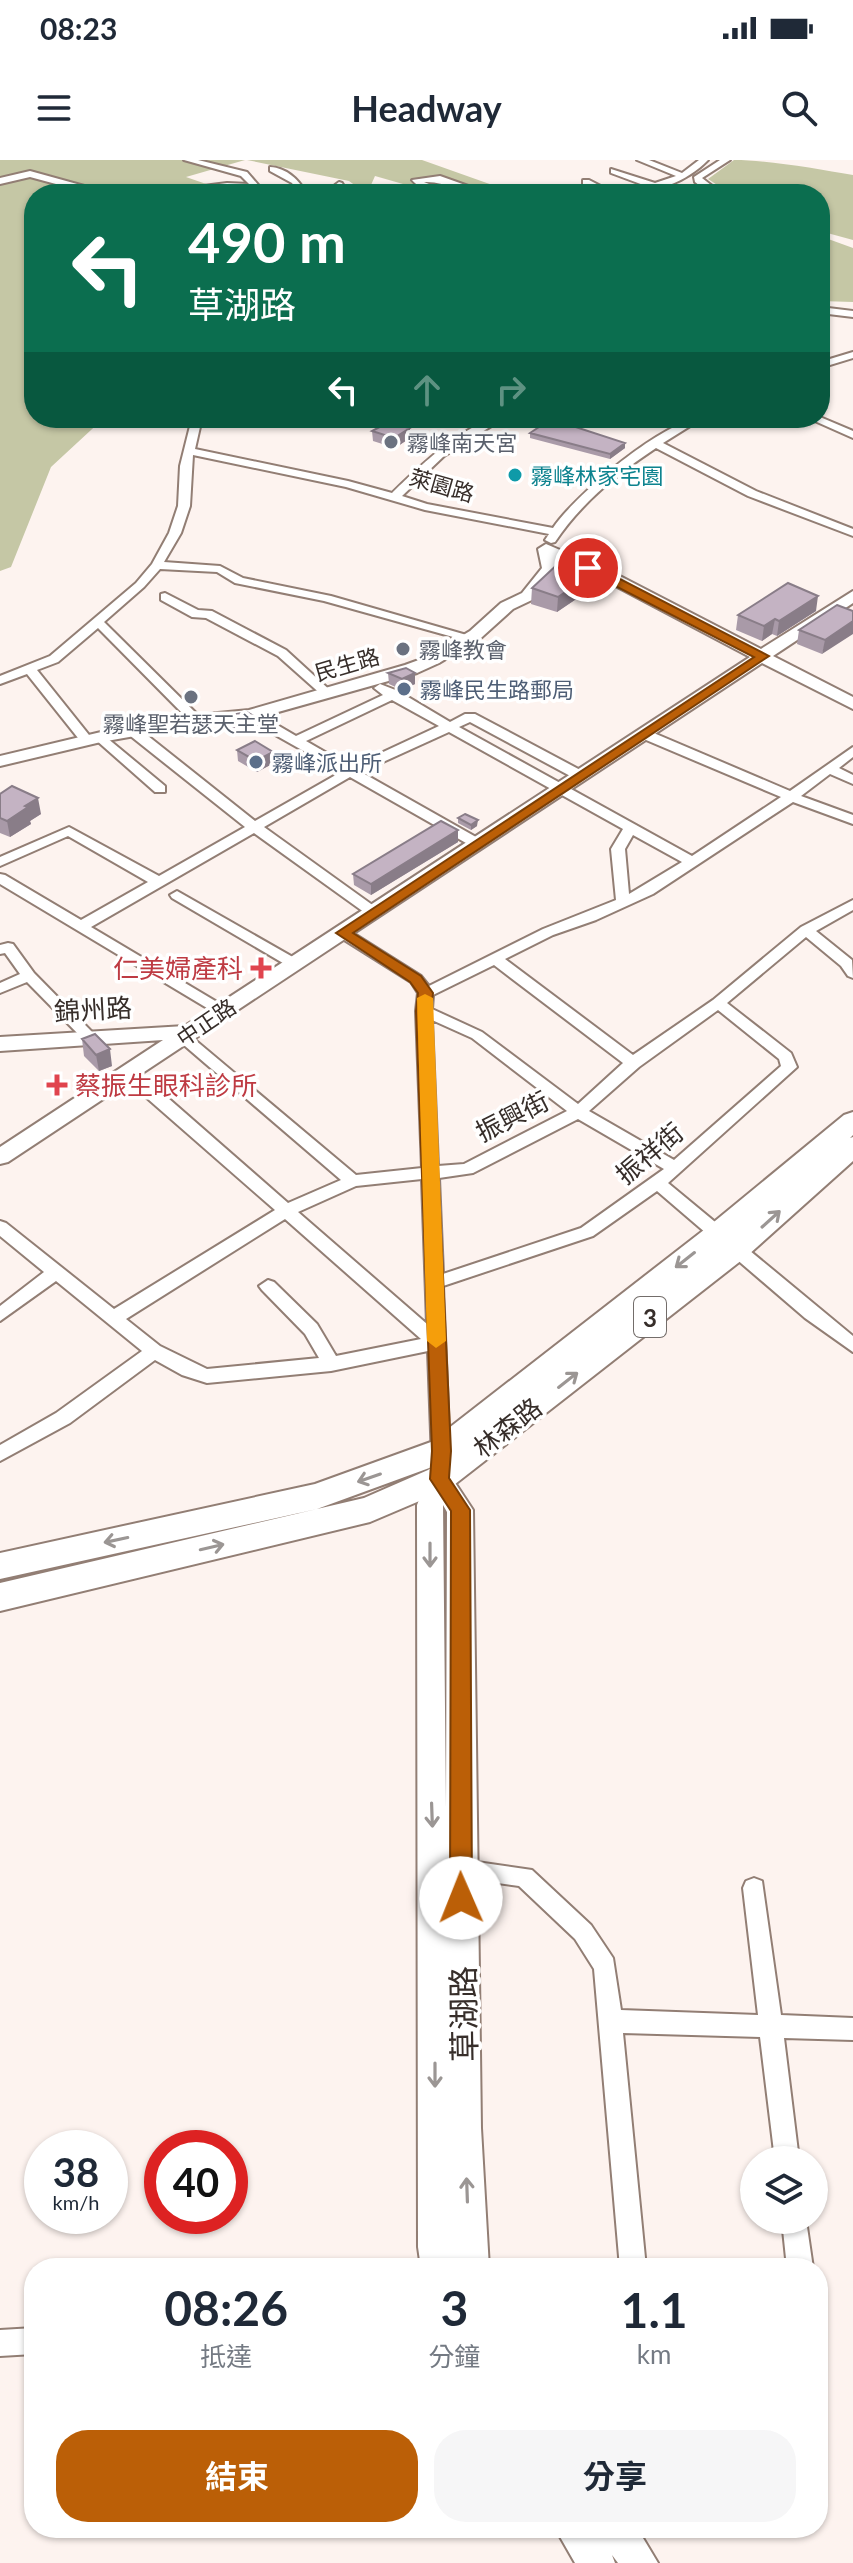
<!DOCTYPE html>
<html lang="zh-TW">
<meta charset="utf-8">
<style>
body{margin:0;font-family:Lato,"Noto Sans TC",sans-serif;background:#f6f6f7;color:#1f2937;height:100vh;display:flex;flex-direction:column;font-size:30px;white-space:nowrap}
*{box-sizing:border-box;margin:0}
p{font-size:26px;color:#747a83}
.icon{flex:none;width:44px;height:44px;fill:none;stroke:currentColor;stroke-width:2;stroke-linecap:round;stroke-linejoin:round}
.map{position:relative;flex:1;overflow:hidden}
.drawer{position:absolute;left:24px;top:2098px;width:804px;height:280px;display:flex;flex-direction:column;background:#fff;border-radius:32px;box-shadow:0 2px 6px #0004}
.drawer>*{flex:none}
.hud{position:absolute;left:24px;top:24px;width:806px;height:244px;border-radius:32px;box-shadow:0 2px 6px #0004;background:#0b6e4f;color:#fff;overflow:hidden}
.tools{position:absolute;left:740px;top:1986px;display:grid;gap:16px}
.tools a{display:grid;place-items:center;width:88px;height:88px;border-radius:50%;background:#fff;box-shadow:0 2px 6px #0004;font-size:40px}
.speed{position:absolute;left:24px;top:1970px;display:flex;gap:16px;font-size:40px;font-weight:700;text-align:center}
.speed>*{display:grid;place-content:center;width:104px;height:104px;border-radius:50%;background:#fff;box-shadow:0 2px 6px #0004;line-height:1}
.speed small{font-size:20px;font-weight:400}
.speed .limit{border:12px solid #d22;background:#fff;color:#111}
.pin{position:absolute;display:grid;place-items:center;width:68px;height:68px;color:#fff;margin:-34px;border:4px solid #fff;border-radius:50%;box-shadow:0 2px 8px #0007}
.me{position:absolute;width:88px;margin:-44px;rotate:359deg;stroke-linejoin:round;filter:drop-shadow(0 0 6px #0008)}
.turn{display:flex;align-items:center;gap:28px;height:168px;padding:0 32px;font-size:36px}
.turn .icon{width:104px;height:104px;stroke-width:2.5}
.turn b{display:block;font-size:56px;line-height:68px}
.lanes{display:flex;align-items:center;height:76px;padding:0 32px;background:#0003;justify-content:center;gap:40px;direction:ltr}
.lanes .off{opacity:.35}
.eta{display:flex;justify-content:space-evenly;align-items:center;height:136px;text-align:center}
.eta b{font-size:48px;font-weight:700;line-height:56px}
.cta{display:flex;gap:16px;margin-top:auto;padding:16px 32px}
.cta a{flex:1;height:92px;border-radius:32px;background:#bb5f07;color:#fff;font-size:32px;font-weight:700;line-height:92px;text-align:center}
.cta a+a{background:#f6f6f7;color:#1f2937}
.status{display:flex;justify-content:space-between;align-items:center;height:56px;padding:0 40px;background:#fff;direction:ltr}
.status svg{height:22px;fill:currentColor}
header{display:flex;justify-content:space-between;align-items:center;height:104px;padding:0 32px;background:#fff;font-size:36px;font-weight:700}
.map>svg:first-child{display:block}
.green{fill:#c5c7a5}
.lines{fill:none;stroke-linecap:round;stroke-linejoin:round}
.minor-casing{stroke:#927e74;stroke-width:4}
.tertiary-casing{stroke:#927e74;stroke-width:4}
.primary-casing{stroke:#927e74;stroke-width:4}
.minor{fill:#fff;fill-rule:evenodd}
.tertiary{fill:#fff;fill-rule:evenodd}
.primary{fill:#fff;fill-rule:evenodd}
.wall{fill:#a99aa8}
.shaded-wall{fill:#897d88}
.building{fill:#c4b3c3;stroke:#897d88;stroke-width:2}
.oneway{stroke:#9b9694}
.route{fill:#bb5f07;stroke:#7a3e05;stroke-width:2}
.slow{fill:#f59e0b}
.worship-dot{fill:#6b7280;stroke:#fff;stroke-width:3}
.culture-dot{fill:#0f9aa8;stroke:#fff;stroke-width:3}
.service-dot{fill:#5c6f8a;stroke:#fff;stroke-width:3}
.health-dot{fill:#e0444e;stroke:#fff;stroke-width:3}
.labels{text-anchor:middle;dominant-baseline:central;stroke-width:7;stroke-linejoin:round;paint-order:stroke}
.far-worship-label{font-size:22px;fill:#5b616d;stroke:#fff;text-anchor:start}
.far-culture-label{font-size:22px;fill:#0d838f;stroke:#fff;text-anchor:start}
.far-street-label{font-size:22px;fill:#372e2a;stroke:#fff}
.far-service-label{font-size:22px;fill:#4e5e75;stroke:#fff;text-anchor:start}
.shield{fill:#fff;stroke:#736d6a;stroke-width:2}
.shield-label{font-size:24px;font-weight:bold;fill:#372e2a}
.health-label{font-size:26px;fill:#be3a42;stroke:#fff;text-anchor:end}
.street-label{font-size:26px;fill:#372e2a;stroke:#fff}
.near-street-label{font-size:32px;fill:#372e2a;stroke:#fff}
</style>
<div class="status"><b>08:23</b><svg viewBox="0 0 49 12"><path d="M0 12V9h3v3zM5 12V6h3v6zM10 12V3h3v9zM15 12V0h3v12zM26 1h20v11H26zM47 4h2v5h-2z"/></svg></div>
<header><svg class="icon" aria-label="menu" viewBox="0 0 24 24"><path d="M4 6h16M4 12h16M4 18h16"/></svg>Headway<svg class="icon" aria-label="search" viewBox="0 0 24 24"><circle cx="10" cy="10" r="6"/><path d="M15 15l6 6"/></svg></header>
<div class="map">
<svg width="853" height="2403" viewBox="0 0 853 2403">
<rect width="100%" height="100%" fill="#fdf3ef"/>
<path class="green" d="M0 0H245L186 17 235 34H34V258H104L51 307 11 407 0 411Z
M247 0H422L518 34H438L375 16 367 34 349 21Z
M734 0C768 0 818 9 853 15V80L820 71V34H722L725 30 708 19Z
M820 76 853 88V142L820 141Z"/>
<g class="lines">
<defs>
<path id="minor" d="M184 0H198L247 12 260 27 256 30 141 34 227 23 249 24 241 16Z
M637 0H649L682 13 699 0H708C687 22 653 34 623 34L646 26 611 13V9L655 23 676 16Z
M720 0H730L702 18 720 32 710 34 695 22 694 17Z
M270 7C287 8 299 20 307 34H299L292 23 270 11Z
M30 11 106 32 107 34H93L30 17 0 24V18Z
M440 16 485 32 486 34C464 34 446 21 424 22L454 34C441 34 421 31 412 20Z
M583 20H589L616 34H605L583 24Z
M339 22 342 23 349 34H341L335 25Z
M282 26 285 27 288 34H280L278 29Z
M820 147 853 151V157L820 153Z
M853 192V198L820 208V202Z
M820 257 853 271V278L808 258Z
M192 258H202L195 289 348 321 392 333C417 309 469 258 504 258L444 296 402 336 427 344 553 368C574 336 666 258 703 258L663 283 756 331 853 369V376L748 336 656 288C617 314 581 343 555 382L551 383 545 380 549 374 425 350 346 327 193 295 190 346 181 373 164 402 220 406 243 418 331 436 477 478 471 482 324 441 235 423 217 412 160 409 144 427 104 462 203 560 192 563 98 468 58 502 37 510 93 580 82 583 27 514 0 524V516L50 496 136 423 152 404 169 373 178 346 180 306Z
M351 258H368L393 267 388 270Z
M165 433 198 450 212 451 286 490 333 533 323 536 278 496 206 458 192 457 161 440V434Z
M380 524 398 531 450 562 465 554H475L584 612V618H574L470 562 459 567 692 696 781 637 639 577V571H649L790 631 853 587V597L839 608 853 615V624L830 614 801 636 853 655V664L793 642 653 734 596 760 553 775 505 799 633 895 713 840 801 767 853 740V750L816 771 852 800 853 818 848 816 841 806 806 777 727 843 791 893 797 907 668 1023 853 1176V1192L805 1158 657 1031 593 1076 443 1126 450 1299 448 1304H434L432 1299 428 1191 331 1211 207 1223 182 1215 155 1200 70 1263 0 1301V1285L56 1253 142 1191 56 1121 0 1161V1146L44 1112 0 1076V1061L6 1063 114 1149 275 1050 124 918 122 914 124 910H136L288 1043 341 1020 178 880 175 877 178 874H188L356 1015 422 1008 416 851 418 833 411 822 338 776V770H348L421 816 429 826 543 769 616 740 611 689 623 669 449 572 361 612 483 681V687H473L350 617 264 667 378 749V755H368L254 673 91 767 227 848V854H217L0 724V714L5 715 81 760 148 722 68 676 0 706V697L69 667 159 716 245 667 128 574V568H138L255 661 341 612 245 558V552H255L296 576 383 535 374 528ZM392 540 439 566 351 607 306 581ZM633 675 682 702 629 734 625 689ZM494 805 623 903 578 944 482 872 432 849 433 835ZM718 850 779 899 781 906 674 1000 589 951 639 907ZM432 860 472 878 567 951 464 1004 438 1006ZM578 959 664 1009 581 1068 443 1114 439 1018 473 1013ZM422 1019 427 1164 298 1052 356 1026ZM285 1059 421 1179 336 1196 317 1164 274 1122 268 1120 259 1126 262 1130 305 1174 319 1198 207 1209 160 1186 126 1159Z
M101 573 165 626V632H155L96 580 95 577Z
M177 731 298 800 300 803 298 806H288L172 738 170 735Z
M8 783 13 784 34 813 94 874 97 877 94 880H84L27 822 0 833V823L20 814 5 793 0 794V785Z
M456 1699 532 1710 591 1765 613 1798 621 1850 758 1855 743 1728 746 1721 754 1718 762 1721 781 1855 853 1858V1880L784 1878 799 2000H775L760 1877 623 1873 646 2108H620L594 1809 575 1779 519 1726 448 1716 445 1709 448 1702Z
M782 2060H806L813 2108H787Z
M34 2168V2194L0 2196V2170Z"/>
<path id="tertiary" d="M546 384 616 414 761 489 853 431V443L773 496 853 537V549L762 503 8 1002 0 1004V987L163 880 0 891V877L185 866 750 497 604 420 556 399 558 408 534 439 513 449 482 477 439 503 417 513 250 560 197 565 101 582 0 606V596L101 572 197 555 249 550 405 505 427 497 470 471 501 443 522 433 542 408 538 389Z
M439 1309 448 1312 473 1350 481 1968 489 2108H455L451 2012 455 2108H421L418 2087 417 1345 430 1312ZM443 1345 447 1352 446 1648Z
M555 2368H595L600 2375 597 2368H637L658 2403H618L612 2395 615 2403H575Z"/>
<path id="primary" d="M853 952V975L850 978 853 977V1001L747 1096 450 1328 370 1362 0 1451V1423L364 1338 428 1310 432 1307 317 1349 0 1419V1393L315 1324 431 1282 709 1066 844 955Z"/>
</defs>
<use href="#minor" class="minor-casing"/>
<use href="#tertiary" class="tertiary-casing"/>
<use href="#primary" class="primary-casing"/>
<use href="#minor" class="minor"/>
<use href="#tertiary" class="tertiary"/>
<use href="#primary" class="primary"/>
</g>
<path class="wall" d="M410 268V278L395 288 373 281 372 271Z
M530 273 625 288 610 299 530 278Z
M589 416 588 431 557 452 531 444 532 428Z
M837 445 822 494 797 484 799 470Z
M816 451 777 476 772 474 762 481 736 470 738 455Z
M388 513H415V524L402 530 389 524Z
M220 557 253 566 235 575 221 568Z
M237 590 274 603 257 612 238 601Z
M0 634 41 654 30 661 31 664 10 677 0 673Z
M458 658 477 666 471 670 458 663Z
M458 670V682L371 735 354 725 353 714Z
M82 879 112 906 99 911 84 896Z"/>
<path class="shaded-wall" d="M410 268V278L395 288 394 278Z
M625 283V288L610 299V294Z
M589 416 588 431 557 452 558 437Z
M818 436 816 451 777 476 779 461Z
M775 459 772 474 762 481 764 466Z
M853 461V474L822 494 825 480Z
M415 513V524L402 530V519Z
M252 555 253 566 235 575 234 565Z
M273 592 274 603 257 612 256 601Z
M38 638 41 654 30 661 31 664 10 677 7 661 25 646Z
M478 660 477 666 471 670V665Z
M458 670V682L371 735V724Z
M110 889 112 906 99 911 96 895Z"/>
<path class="building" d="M551 259 625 283 610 294 530 273Z
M387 263 410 268 394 278 372 271Z
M561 401 589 416 558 437 532 428Z
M788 423 818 436 779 461 775 459 764 466 738 455Z
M837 445 853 451V461L825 480 799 470Z
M406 508 415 513 402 519 388 513Z
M247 552 252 555 234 565 220 557Z
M255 581 273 592 256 601 237 590Z
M12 626 38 638 25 646 28 647 7 661 0 658V634Z
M465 654 478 660 471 665 458 658Z
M441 661 458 670 371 724 353 714Z
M95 874 110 889 96 895 82 879Z"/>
<defs><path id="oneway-shaft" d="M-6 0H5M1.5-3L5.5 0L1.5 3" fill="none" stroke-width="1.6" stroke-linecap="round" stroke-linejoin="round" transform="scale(2)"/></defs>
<g class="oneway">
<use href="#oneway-shaft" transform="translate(771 1059) rotate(-42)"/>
<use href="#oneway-shaft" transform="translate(685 1100) rotate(142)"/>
<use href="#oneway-shaft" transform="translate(568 1220) rotate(-38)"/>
<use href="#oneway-shaft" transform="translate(369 1318) rotate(161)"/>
<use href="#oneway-shaft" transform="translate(116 1380) rotate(168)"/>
<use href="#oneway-shaft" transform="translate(212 1387) rotate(-13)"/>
<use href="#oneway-shaft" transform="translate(430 1395) rotate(90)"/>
<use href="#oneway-shaft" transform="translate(432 1655) rotate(88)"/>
<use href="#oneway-shaft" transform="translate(435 1915) rotate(90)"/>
<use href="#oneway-shaft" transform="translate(467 2030) rotate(-92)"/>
</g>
<path class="route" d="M584 405H593L769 496 353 773 421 816 433 833 431 851 451 1291 449 1318 470 1350 472 1738 469 1746 461 1749 453 1746 450 1738 451 1351 430 1319 432 1291 416 851 418 833 410 822 336 773 754 497 584 410Z"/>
<path class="slow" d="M425 834 433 838 446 1181 436 1188 427 1181 417 838Z"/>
<g class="worship-dot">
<circle cx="391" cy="282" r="8"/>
<circle cx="403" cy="489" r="8"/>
<circle cx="191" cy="537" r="8"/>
</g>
<circle class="culture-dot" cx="515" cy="315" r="8"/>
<g class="service-dot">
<circle cx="404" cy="529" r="8"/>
<circle cx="256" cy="602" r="8"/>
</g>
<g class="health-dot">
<path d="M257 796h8v8h8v8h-8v8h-8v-8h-8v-8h8z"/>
<path d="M53 913h8v8h8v8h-8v8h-8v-8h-8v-8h8z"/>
</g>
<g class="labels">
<g class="far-worship-label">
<text x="407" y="282">霧峰南天宮</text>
<text x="419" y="489">霧峰教會</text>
<text x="191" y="563" text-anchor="middle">霧峰聖若瑟天主堂</text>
</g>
<g class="far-culture-label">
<text x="531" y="315">霧峰林家宅園</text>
</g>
<g class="far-street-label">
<text transform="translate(442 325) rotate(16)">萊園路</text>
<text transform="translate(347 504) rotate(-16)">民生路</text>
<text transform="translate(206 862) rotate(-34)">中正路</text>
</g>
<g class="far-service-label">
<text x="420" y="529">霧峰民生路郵局</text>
<text x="272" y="602">霧峰派出所</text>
</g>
<rect class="shield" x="634" y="1137" width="32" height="40" rx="6"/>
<g class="shield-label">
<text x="650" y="1157">3</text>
</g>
<g class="health-label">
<text x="243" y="808">仁美婦產科</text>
<text x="75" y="925" text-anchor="start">蔡振生眼科診所</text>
</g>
<g class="street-label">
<text transform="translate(93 849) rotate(-3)">錦州路</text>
<text transform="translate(512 956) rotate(-27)">振興街</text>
<text transform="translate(649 993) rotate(-40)">振祥街</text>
<text transform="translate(507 1267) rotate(-38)">林森路</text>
</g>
<g class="near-street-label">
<text transform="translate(463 1854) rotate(-91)">草湖路</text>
</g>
</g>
</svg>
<div class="tools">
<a><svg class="icon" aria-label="layers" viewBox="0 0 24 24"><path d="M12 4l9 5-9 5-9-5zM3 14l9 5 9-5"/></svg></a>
</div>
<div class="speed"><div>38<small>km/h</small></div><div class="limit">40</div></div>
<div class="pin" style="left:588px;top:408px;background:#d93025"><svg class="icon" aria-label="arrive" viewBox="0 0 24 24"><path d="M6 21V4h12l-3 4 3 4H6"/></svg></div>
<svg class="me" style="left:461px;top:1738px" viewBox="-20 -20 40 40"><circle r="19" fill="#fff"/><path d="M0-13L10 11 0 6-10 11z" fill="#bb5f07"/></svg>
<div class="hud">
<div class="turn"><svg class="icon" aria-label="left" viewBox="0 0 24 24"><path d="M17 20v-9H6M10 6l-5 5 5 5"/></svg><div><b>490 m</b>草湖路</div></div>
<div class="lanes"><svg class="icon" aria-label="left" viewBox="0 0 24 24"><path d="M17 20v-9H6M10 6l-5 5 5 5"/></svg><svg class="icon off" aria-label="ahead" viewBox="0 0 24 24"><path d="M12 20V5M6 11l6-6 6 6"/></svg><svg class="icon off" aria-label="right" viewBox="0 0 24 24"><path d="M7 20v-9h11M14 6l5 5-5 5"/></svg></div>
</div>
<section class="drawer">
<div class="eta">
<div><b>08:26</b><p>抵達</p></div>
<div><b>3</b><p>分鐘</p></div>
<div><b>1.1</b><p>km</p></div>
</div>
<div class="cta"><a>結束</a><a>分享</a></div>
</section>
</div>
